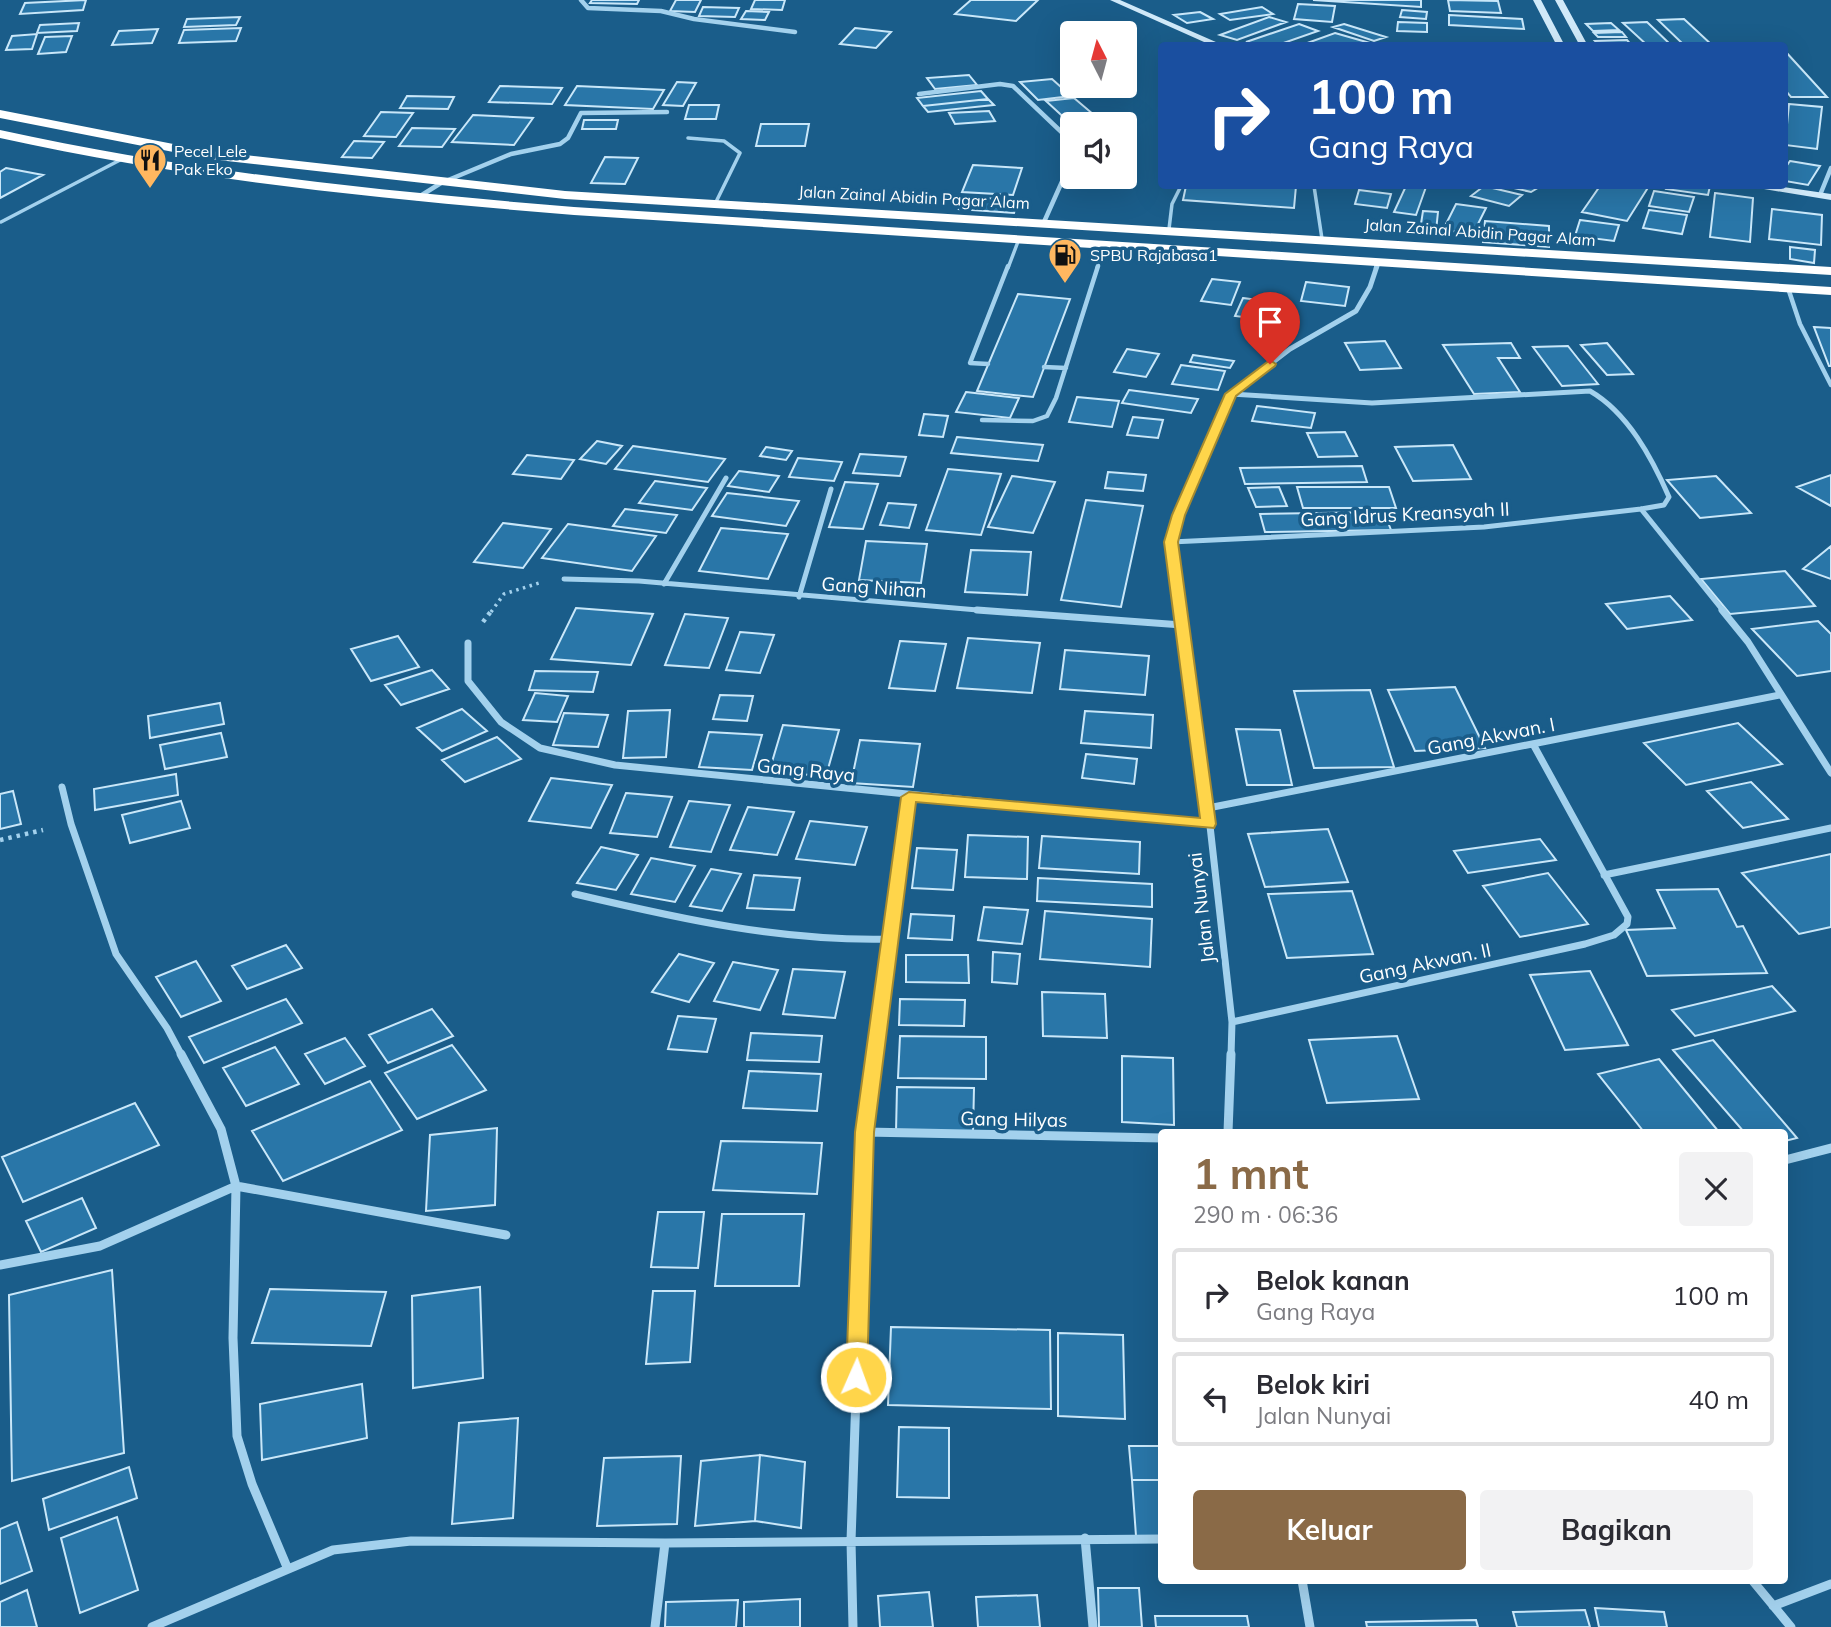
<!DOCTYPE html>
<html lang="id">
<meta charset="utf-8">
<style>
body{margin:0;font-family:Mulish,sans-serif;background:#f2f2f3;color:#2b2b33;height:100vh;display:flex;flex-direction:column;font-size:26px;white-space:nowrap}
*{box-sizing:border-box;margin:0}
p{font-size:23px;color:#7c7c81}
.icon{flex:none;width:38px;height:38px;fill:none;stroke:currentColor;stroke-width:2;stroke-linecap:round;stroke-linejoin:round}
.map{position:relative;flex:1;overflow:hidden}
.drawer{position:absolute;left:1158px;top:1129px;width:630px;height:455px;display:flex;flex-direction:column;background:#fff;border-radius:7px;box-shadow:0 7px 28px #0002}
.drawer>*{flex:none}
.top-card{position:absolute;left:1158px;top:42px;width:630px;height:147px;border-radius:7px;box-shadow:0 7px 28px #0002;background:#1a4fa0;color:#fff;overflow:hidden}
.needle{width:46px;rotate:354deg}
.fabs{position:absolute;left:1060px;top:21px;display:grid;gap:14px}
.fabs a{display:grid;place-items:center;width:77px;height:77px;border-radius:7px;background:#fff;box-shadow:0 7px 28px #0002;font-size:35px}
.pin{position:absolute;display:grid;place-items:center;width:60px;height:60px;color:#fff;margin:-72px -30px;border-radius:50% 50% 50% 0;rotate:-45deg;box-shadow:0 0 7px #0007}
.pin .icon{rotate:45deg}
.me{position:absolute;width:77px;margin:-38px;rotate:2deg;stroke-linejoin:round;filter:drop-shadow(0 0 5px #0008)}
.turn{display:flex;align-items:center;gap:24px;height:147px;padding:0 35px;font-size:32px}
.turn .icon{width:91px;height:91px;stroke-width:2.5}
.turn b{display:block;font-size:49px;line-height:60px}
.round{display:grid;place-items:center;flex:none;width:74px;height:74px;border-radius:7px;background:#f2f2f3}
.headline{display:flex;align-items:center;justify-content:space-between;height:119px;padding:0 35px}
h1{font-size:42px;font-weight:700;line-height:52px;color:#8a6a47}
.primary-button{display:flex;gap:14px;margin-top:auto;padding:14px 35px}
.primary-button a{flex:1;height:80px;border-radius:7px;background:#8a6a47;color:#fff;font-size:28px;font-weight:700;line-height:80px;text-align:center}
.primary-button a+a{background:#f2f2f3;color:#2b2b33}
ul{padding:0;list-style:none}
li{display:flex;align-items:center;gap:21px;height:94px;margin:0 14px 10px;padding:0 21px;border:4px solid #e1e1e2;border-radius:7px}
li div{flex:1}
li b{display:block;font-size:26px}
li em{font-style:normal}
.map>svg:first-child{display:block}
.building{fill:#2976a8;stroke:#c9e7f9;stroke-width:2}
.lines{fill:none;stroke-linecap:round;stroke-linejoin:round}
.path-far1{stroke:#a3d1ed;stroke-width:3.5;stroke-dasharray:2.5 4.5;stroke-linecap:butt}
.path{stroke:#a3d1ed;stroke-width:4.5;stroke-dasharray:3.5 5;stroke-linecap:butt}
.lane-far1{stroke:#a3d1ed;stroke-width:3.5}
.lane{stroke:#a3d1ed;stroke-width:4.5}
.street-far3{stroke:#a3d1ed;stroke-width:4.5}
.street-far2{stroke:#a3d1ed;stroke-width:5}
.street-far1{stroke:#a3d1ed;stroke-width:7}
.street{stroke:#a3d1ed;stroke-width:9}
.secondary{fill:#d0e9f9;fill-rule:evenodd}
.highway{fill:#fff;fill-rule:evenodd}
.route{fill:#ffd54a;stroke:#a68a30;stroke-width:2}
.labels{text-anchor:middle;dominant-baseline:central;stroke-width:7;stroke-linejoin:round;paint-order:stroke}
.far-poi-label{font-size:16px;fill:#fff;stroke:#1a5d8a;text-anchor:start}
.far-street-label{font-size:16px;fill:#fff;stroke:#1a5d8a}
.street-label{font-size:19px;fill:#fff;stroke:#1a5d8a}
</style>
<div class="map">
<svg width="1831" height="1627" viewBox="0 0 1831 1627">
<rect width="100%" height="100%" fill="#1a5d8a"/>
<path class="building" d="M86 0 83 10 20 14 25 3Z
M592 0H639L637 4 590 3Z
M676 0H701L695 12 670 11Z
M755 0H785L782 10 751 9Z
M971 0H1038L1016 21 955 14Z
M1313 0H1421V7Z
M1448 0 1498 1 1501 13 1450 11Z
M1298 4 1335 6 1332 22 1294 19Z
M703 7 739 8 735 17 699 16Z
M1262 7 1273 14 1230 20 1220 14Z
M1402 10 1427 12 1426 19 1400 17Z
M746 11 769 12 765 20 741 19Z
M1200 12 1213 19 1187 23 1174 15Z
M1449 15 1522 19 1524 29 1449 25Z
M240 17 236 25 184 27 187 19Z
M1269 17 1286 22 1237 40 1220 35Z
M1684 19 1713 46H1685L1658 20Z
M1398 22 1427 23V32L1397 31Z
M1647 22 1672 46H1648L1623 23Z
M79 23 77 31 37 33 40 25Z
M1611 23 1619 30 1593 31 1586 24Z
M1299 24 1318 31 1275 46 1246 42Z
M1344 24 1386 37 1374 41 1333 27Z
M241 28 236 41 179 43 184 30Z
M855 28 891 32 876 48 840 44Z
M158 29 152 43 112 45 119 31Z
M1622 32 1626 37H1598L1594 33Z
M1335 33 1370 43 1321 46 1310 42Z
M37 34 32 49 6 50 12 36Z
M72 36 66 52 38 54 45 37Z
M1627 40 1632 46H1600L1595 41Z
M1785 51 1827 97H1791L1785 90Z
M969 75 977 85 935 89 927 78Z
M1052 79 1071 96 1038 100 1020 82Z
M677 82 696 83 683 106 663 105Z
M500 86 562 88 552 104 489 102Z
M577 86 664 90 653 109 565 105Z
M1073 86H1109L1113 89 1083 94Z
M981 91 988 99 923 106 917 98Z
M407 96 454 97 448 109 400 108Z
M1074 98 1100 120 1071 124 1046 101Z
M988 99 994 105 928 112 923 106Z
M1789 104 1822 107 1817 149 1785 145Z
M689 105H719L716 119H685Z
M989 111 995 121 955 124 949 113Z
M381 112 413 113 396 137 364 136Z
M473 115 533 118 514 145 452 142Z
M584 120H618L616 129H582Z
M761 124H809L805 146H756Z
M412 128 455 129 442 147 399 146Z
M354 141 384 142 372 158 342 157Z
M605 157 638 158 625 184 591 183Z
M1790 161 1820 166 1808 185 1785 181V168Z
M973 165 1022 168 1013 195 962 192Z
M6 168 43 175 0 198V172Z
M1186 186H1296L1294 208 1183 200Z
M1406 186 1426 187 1416 215 1394 212Z
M1484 186 1522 195 1509 206 1471 196Z
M1505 186H1541L1531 192Z
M1600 186H1649L1627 221 1582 212Z
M1667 186H1710L1708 195 1666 189Z
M1359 190 1391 194 1387 208 1355 204Z
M1654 191 1694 197 1689 212 1649 206Z
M1715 193 1753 198 1750 242 1710 237Z
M964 197 1018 200 1014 213 959 209Z
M1456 204 1486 208 1473 234 1443 230Z
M1772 209 1822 215 1821 245 1769 239Z
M1649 210 1687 215 1682 234 1643 228Z
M1423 211 1438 212 1436 231 1420 230Z
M1580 220 1619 225 1614 241 1575 236Z
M1485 221 1549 226V247L1483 242Z
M1790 247 1815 250 1814 263 1790 259Z
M1212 279 1240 282 1231 305 1201 301Z
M1306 282 1349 287 1345 306 1301 301Z
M1018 294 1070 299 1033 397 977 391Z
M1243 298 1273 302 1266 320 1235 316Z
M1814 327 1831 328V366H1829Z
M1385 341 1401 368 1360 370 1345 343Z
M1511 343 1520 358H1498L1520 392 1474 394 1443 345Z
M1607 343 1633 374 1607 375 1581 345Z
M1568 346 1598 384 1562 386 1533 347Z
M1127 349 1159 354 1146 377 1114 372Z
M1193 355 1234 361 1230 368 1190 362Z
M1181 365 1225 371 1218 390 1172 384Z
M1129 390 1198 399 1191 413 1122 403Z
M966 392 1019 398 1010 418 956 412Z
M1077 397 1119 401 1112 427 1069 422Z
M1257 406 1315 413 1311 428 1252 421Z
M924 414 948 416 943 437 919 435Z
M1133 417 1163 420 1158 438 1127 435Z
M1345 432 1357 456 1318 457 1307 433Z
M957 437 1043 445 1038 461 951 453Z
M597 441 622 446 606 464 580 459Z
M1453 445 1471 479 1413 481 1395 447Z
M633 446 725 459 708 482 615 469Z
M766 447 792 451 786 460 760 456Z
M860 454 906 457 900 476 853 473Z
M527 455 574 460 561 479 513 474Z
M798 458 842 462 834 481 789 477Z
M1362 466 1367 482 1245 484 1240 468Z
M948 469 1001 474 981 535 926 530Z
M739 471 779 476 769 492 728 486Z
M1108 472 1146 475 1143 491 1105 488Z
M1831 475V506L1797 487Z
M1012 476 1055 482 1033 533 988 527Z
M1716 476 1751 513 1700 518 1667 480Z
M655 481 707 488 692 510 639 503Z
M845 482 878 484 863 529 829 527Z
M1279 487 1287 506 1256 507 1248 488Z
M1297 487H1389L1396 508H1303Z
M727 493 799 501 786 526 712 516Z
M1086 500 1143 506 1121 607 1061 600Z
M888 503 916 505 909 528 880 525Z
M625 509 677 515 666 533 613 526Z
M1384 512 1391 530 1265 532 1260 514Z
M503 523 551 529 523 568 474 562Z
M568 524 656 536 632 571 542 558Z
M721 528 788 534 768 579 699 571Z
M866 541 927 544 921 583 859 580Z
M1831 546V579L1803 569Z
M971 550 1031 552 1027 595 965 592Z
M1785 571 1815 606 1730 614 1701 579Z
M1670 596 1692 620 1627 629 1606 604Z
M576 608 653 614 631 665 551 659Z
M685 614 728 618 709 668 665 665Z
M1818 621 1831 634V671L1797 676 1752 629Z
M740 632 774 635 760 673 726 670Z
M398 636 419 667 371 681 351 649Z
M968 638 1040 643 1032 693 957 688Z
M900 641 946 644 935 691 889 688Z
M1065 650 1149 656 1145 695 1060 689Z
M432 670 449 689 401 705 385 685Z
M535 671 598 672 593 692 529 690Z
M1455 687 1485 748 1415 751 1388 690Z
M1370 690 1394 767 1314 768 1294 691Z
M535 693 568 696 557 722 523 720Z
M720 695 753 696 747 721 713 719Z
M220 703 224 724 150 738 148 716Z
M462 709 487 731 442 751 417 728Z
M670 710 666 757 623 758 628 711Z
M1085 711 1153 715 1151 748 1081 743Z
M564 713 608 715 598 747 553 745Z
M1738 723 1782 764 1686 785 1644 743Z
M783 725 839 730 826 776 769 772Z
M1236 729 1280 730 1292 785H1247Z
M709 732 762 735 752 770 699 767Z
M221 733 227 757 165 769 160 745Z
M497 737 521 759 465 782 442 760Z
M860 740 920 744 913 787 851 783Z
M1086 754 1137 759 1134 784 1082 778Z
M176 774 178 795 95 810 94 789Z
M551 778 612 785 591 828 529 821Z
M1751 782 1788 819 1743 828 1707 791Z
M13 791 21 824 0 829V794Z
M626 793 672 797 657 837 610 833Z
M181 801 190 828 130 843 122 815Z
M689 801 730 805 711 852 670 847Z
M748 807 794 812 777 855 730 850Z
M810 821 867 827 855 865 796 859Z
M1328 829 1348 882 1265 887 1248 834Z
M968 835 1028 837 1027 879 965 877Z
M1042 836 1140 842 1139 874 1039 868Z
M1540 839 1556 860 1468 873 1454 851Z
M601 847 638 855 616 890 577 883Z
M917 848 957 850 953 890 912 888Z
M1831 854V927L1799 934 1742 873Z
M651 858 695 866 675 902 631 894Z
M711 869 741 874 722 911 690 906Z
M1548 873 1588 924 1520 937 1483 886Z
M754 875 800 878 794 910 747 908Z
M1038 878 1152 884V907L1037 901Z
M1718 889 1737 927 1743 926 1767 973 1647 976 1626 930 1675 928 1657 890Z
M1352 891 1373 954 1287 958 1268 894Z
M984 907 1028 910 1022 944 978 940Z
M1045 911 1152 919 1150 967 1040 959Z
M911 914 954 916 952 940 908 938Z
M286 945 302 968 247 989 232 966Z
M993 952 1020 954 1017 984 992 982Z
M679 954 714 963 689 1002 652 992Z
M906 955H968L969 983 906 982Z
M196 961 221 1001 181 1017 156 977Z
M733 962 778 970 760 1010 714 1001Z
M793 969 845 972 835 1018 783 1014Z
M1590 971 1628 1045 1565 1050 1530 975Z
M1772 986 1795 1011 1695 1036 1672 1010Z
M1042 992 1105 994 1107 1038 1043 1036Z
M286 999 302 1023 204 1063 189 1037Z
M900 999 965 1000 964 1026 899 1025Z
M432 1009 453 1036 388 1063 369 1035Z
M678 1016 716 1019 707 1052 668 1049Z
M751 1033 822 1036 819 1062 747 1060Z
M900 1036 986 1037V1079L898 1078Z
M1397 1036 1419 1099 1327 1103 1309 1040Z
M345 1038 365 1066 325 1084 305 1054Z
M1713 1040 1797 1138 1785 1141V1132H1744L1673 1050Z
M452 1045 486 1090 417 1119 385 1073Z
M275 1047 299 1084 246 1106 223 1068Z
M1122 1056 1173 1058 1174 1125 1122 1122Z
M1659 1059 1719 1132H1644L1598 1074Z
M749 1071 821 1074 817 1111 743 1108Z
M370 1081 402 1130 283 1181 252 1131Z
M897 1087 974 1088 973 1133 896 1132Z
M135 1103 159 1145 23 1202 2 1157Z
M497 1128 495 1205 426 1211 430 1135Z
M721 1141 822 1143 817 1194 713 1190Z
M82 1198 96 1228 41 1252 26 1221Z
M658 1212H704L698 1268 651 1267Z
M722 1214H804L799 1286H715Z
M112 1270 124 1453 12 1481 9 1295Z
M480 1287 483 1378 413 1388 412 1296Z
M270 1289 386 1292 371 1346 252 1343Z
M653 1291H695L690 1362 646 1364Z
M891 1327 1050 1330 1051 1409 888 1405Z
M1058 1333 1123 1335 1125 1419 1058 1416Z
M362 1384 367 1438 262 1460 260 1404Z
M518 1418 513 1518 452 1524 459 1423Z
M899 1427 949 1428V1498L897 1497Z
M1129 1446H1162V1480H1132Z
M760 1455 805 1462 801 1528 755 1521Z
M760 1455 755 1521 695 1526 701 1461Z
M681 1456 677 1524 597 1526 604 1458Z
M129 1467 137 1498 49 1530 43 1499Z
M1132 1480H1162V1536H1136Z
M117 1517 138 1590 80 1613 61 1538Z
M17 1522 32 1571 0 1584V1529Z
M1098 1588H1139L1142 1627H1099Z
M27 1590 37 1627H0V1602Z
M929 1592 933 1627H880L878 1596Z
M1037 1595 1040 1627H978L976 1597Z
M800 1599V1627H744V1602Z
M738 1600 736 1627H665L666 1602Z
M1595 1608 1664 1612 1667 1627H1599Z
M1585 1610 1590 1627H1517L1513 1612Z
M1155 1616H1247L1249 1627H1156Z
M1476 1620 1478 1627H1367L1366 1622Z"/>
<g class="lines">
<path class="path-far1" d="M491 612 504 594 539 583"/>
<path class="path" d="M483 622 492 610
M0 840 43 830"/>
<path class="lane-far1" d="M688 138 724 141 740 153 715 204
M1314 186 1322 239
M1 222 122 159
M1169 229 1172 204 1181 186
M1008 268 1019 239
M1097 268 1105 244"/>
<path class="lane" d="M1788 288 1800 324 1831 385
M988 364 970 363 1008 266
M1044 367 1066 368
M982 420 1033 421 1047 416 1056 398 1098 266"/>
<path class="street-far3" d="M581 0 588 8 661 11 694 19 795 32
M919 94 1000 84 1013 86 1073 143
M1820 195 1831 168
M417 198 441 183 511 154 560 144 568 138 581 113 667 112
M1044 222 1073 157
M1376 268 1378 262"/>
<path class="street-far2" d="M1641 509 1724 612
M1171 542 1484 527 1641 509 1664 505 1669 497C1652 458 1628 413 1590 391L1372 403 1231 394
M564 579 639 581 1001 612
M664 584 726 478
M799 597 831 489
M1181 612 1171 542 1178 515 1231 394 1290 349 1356 311 1370 287 1377 266"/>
<path class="street-far1" d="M977 610 1182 625
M1180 610 1208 808 1232 1022 1231 1056
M1722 610 1748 642 1831 773
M468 643V681L501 722 540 748 615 765 1208 824
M62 787 71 824 116 954 167 1028 182 1056
M1208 808 1780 695
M1604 875 1831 828
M575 894C681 919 783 942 892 939
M1232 1022 1585 944 1614 935 1627 924 1628 917 1533 744
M875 1056 909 797"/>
<path class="street" d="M181 1054 221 1129 236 1186 233 1338 237 1436 252 1484 287 1567
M865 1132 1162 1138
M1228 1132 1231 1054
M1785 1160 1831 1148
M0 1265 100 1246 236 1186 506 1235
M1085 1538 1093 1627
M1302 1580 1310 1627
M1752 1580 1791 1627
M1773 1606 1831 1584
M152 1627 333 1550 411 1541 665 1543 1162 1539
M655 1627 665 1543
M853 1627 851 1541 865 1132 875 1054"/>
<path class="secondary" d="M1110 0H1120L1225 46H1213Z
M1533 0H1541L1565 46H1557Z
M1555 0H1563L1588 46H1580Z
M1760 186H1777L1831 194V200L1764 189Z"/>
<path class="highway" d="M0 110 209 151 565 191 1831 267V275L565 199 209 159 0 118Z
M0 130C190 172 381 191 574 207L1831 287V295L574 215C381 199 189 180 0 138Z"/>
</g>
<path class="route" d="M1270 360 1276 364 1275 366 1236 396 1185 515 1178 542 1216 824 1214 828 916 802 874 1132 867 1377 864 1384 856 1386 849 1384 846 1377 855 1132 901 797 909 792 1200 818 1164 542 1172 515 1225 394Z"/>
<defs>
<symbol id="restaurant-pin" viewBox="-11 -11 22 30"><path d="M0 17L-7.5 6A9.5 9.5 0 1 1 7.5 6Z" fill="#ffb760" stroke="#1a5d8a"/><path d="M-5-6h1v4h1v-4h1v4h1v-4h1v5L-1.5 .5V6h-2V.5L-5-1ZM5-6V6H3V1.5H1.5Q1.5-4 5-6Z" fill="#111"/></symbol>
<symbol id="fuel-pin" viewBox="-11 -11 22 30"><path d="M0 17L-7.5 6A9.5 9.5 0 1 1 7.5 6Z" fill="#ffb760" stroke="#1a5d8a"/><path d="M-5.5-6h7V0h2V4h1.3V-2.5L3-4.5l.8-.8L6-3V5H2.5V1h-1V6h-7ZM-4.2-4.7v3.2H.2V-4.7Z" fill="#111"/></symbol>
</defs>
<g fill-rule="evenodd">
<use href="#restaurant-pin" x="131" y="141" width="38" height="52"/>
<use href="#fuel-pin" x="1046" y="236" width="38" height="52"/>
</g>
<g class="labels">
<g class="far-poi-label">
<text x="174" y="151">Pecel Lele<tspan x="174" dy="18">Pak Eko</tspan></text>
<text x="1090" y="255">SPBU Rajabasa1</text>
</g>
<g class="far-street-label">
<text transform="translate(914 197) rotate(3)">Jalan Zainal Abidin Pagar Alam</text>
<text transform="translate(1480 232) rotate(4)">Jalan Zainal Abidin Pagar Alam</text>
</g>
<g class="street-label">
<text transform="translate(1405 514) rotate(-3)">Gang Idrus Kreansyah II</text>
<text transform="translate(874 587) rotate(4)">Gang Nihan</text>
<text transform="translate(1491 736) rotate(-11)">Gang Akwan. I</text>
<text transform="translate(806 770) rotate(6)">Gang Raya</text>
<text transform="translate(1201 908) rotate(-97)">Jalan Nunyai</text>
<text transform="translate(1425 963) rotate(-12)">Gang Akwan. II</text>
<text transform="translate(1014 1119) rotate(1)">Gang Hilyas</text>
</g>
</g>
</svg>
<div class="fabs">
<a><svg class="needle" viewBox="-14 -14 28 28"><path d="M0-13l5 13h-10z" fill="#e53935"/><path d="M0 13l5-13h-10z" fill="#7c7c81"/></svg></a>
<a><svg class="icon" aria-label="sound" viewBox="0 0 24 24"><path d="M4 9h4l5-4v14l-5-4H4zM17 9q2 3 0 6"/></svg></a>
</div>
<div class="pin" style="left:1270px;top:364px;background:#d93025"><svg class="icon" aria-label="arrive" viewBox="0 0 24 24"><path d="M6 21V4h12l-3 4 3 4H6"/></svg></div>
<svg class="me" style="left:856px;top:1377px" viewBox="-20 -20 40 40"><circle r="17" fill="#ffd54a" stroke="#fff" stroke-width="3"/><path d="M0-11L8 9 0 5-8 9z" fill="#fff"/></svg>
<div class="top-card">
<div class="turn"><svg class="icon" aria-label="right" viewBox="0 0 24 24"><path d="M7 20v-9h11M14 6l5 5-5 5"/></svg><div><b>100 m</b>Gang Raya</div></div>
</div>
<section class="drawer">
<div class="headline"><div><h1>1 mnt</h1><p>290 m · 06:36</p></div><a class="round"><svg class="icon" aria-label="close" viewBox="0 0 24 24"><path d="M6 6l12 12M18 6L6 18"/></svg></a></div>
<ul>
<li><svg class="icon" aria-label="right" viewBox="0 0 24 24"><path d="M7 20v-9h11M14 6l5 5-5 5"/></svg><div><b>Belok kanan</b><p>Gang Raya</p></div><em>100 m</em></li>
<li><svg class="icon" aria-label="left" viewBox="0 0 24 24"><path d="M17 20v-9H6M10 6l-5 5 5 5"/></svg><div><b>Belok kiri</b><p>Jalan Nunyai</p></div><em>40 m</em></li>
</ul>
<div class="primary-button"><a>Keluar</a><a>Bagikan</a></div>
</section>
</div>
